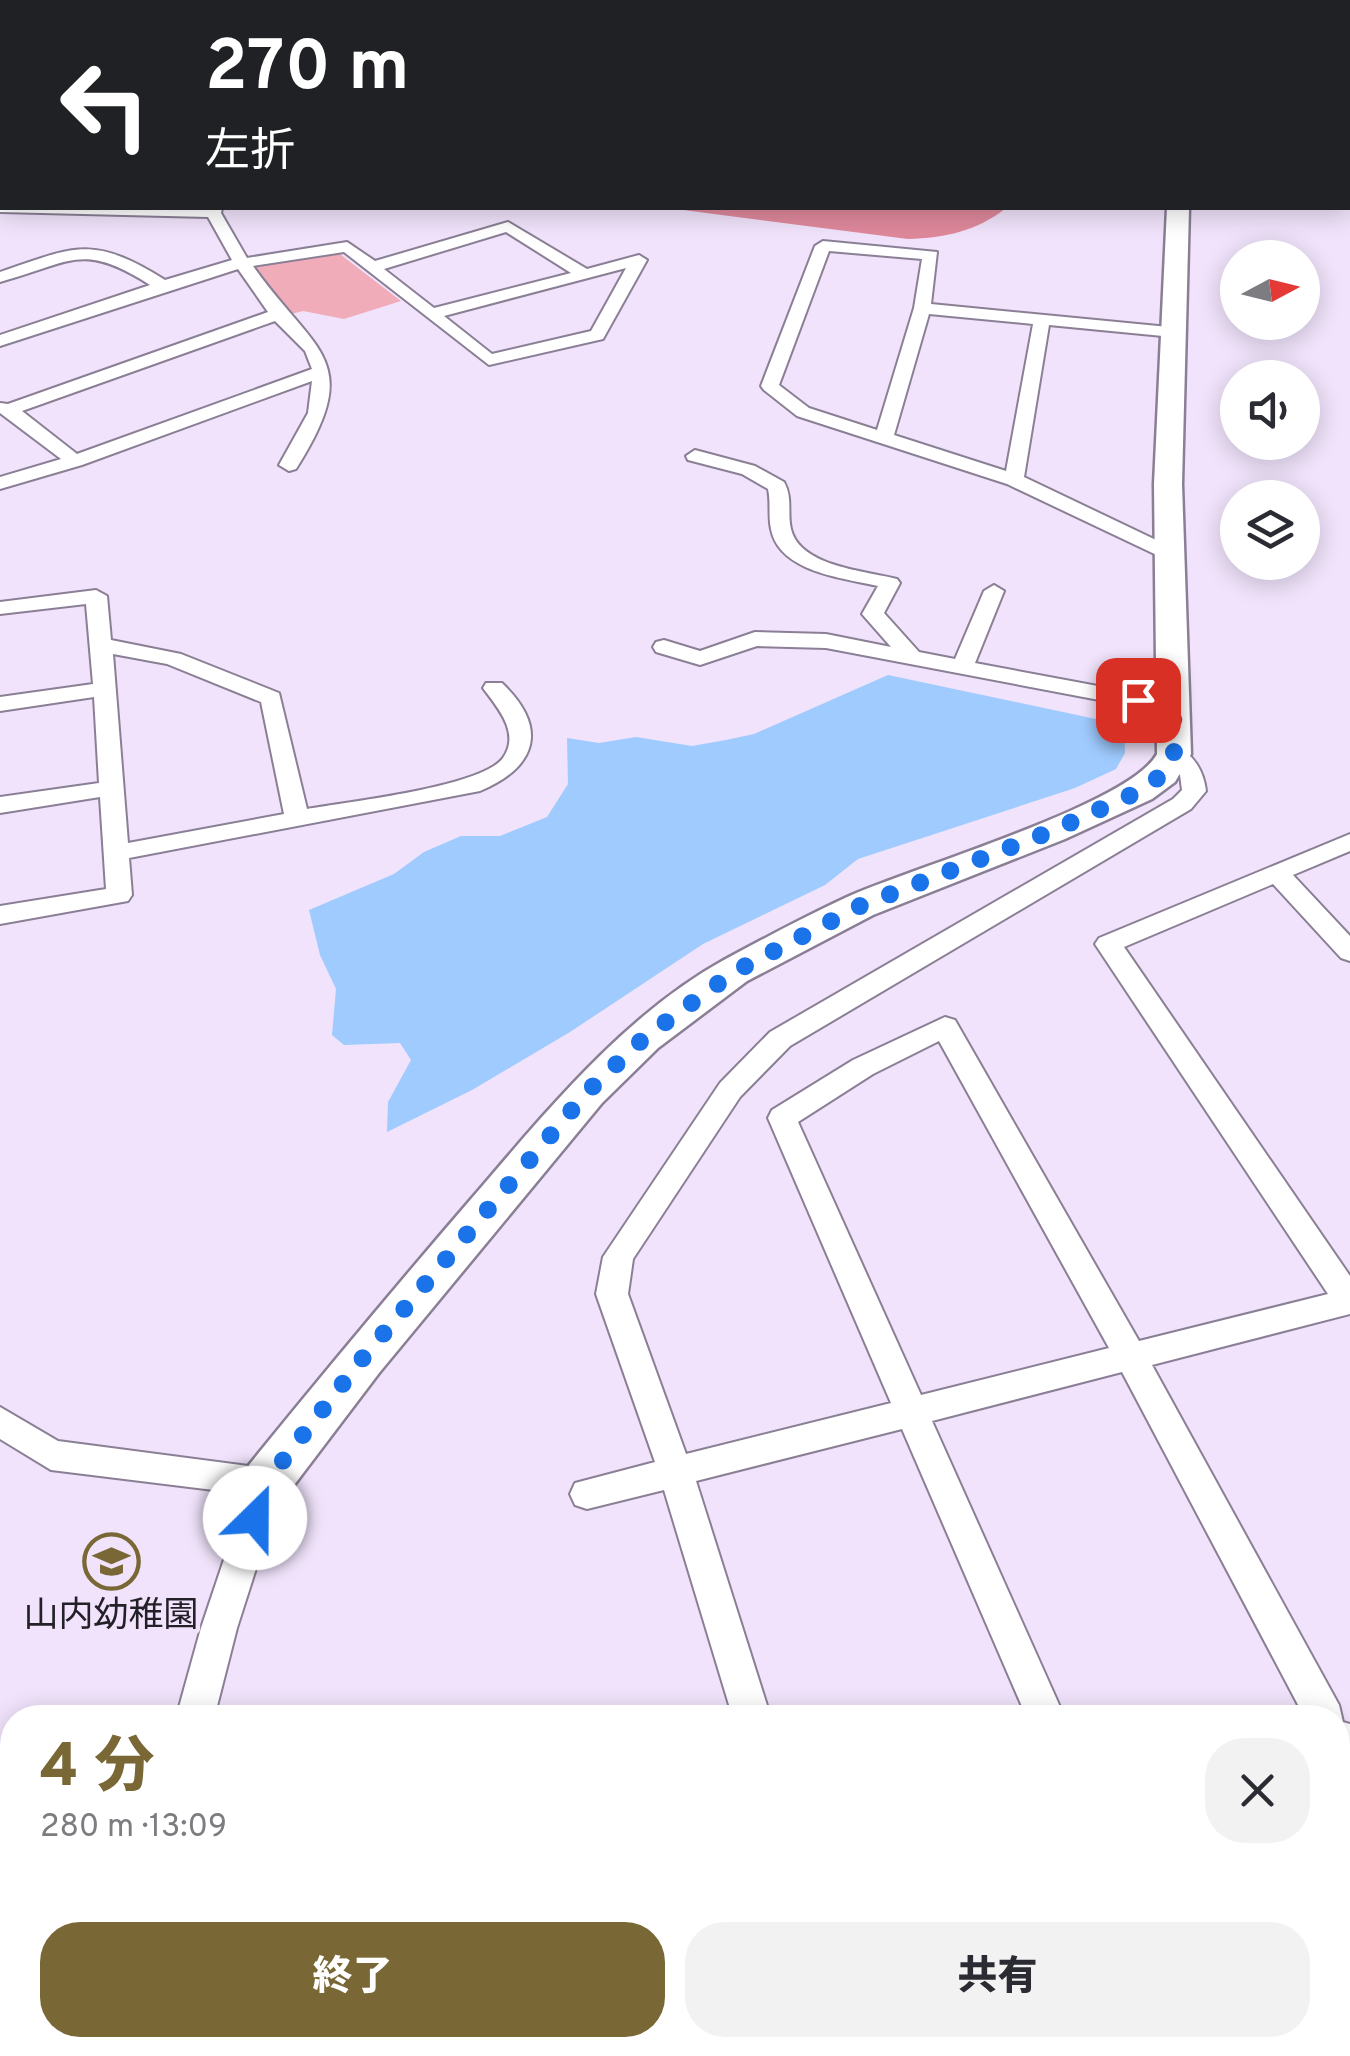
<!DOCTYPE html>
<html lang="ja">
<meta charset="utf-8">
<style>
body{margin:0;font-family:Overpass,"Noto Sans JP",sans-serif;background:#f2f2f3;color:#2b2b33;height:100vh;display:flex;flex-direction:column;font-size:38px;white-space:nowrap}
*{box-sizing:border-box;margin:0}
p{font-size:32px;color:#7c7c81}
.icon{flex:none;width:55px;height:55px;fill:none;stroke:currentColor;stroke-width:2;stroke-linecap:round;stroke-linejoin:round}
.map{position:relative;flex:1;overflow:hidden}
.panel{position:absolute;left:0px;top:1705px;width:1350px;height:352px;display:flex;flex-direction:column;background:#fff;border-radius:40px 40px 0 0;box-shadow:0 5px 25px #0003}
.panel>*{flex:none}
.hud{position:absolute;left:0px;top:0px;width:1350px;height:210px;box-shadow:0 5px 25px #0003;background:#202124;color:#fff;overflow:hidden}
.needle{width:65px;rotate:83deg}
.buttons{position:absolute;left:1220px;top:240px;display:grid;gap:20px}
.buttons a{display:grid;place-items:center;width:100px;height:100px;border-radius:50%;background:#fff;box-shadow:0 5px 25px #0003;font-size:50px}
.pin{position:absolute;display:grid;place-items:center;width:85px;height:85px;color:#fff;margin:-42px;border-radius:20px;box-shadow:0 5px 15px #0006}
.me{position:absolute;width:110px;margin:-55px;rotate:23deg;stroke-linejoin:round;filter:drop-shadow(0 0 8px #0008)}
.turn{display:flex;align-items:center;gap:35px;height:210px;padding:0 40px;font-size:45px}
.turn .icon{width:130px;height:130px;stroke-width:2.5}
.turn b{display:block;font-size:70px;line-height:85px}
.round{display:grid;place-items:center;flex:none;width:105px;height:105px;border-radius:40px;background:#f2f2f3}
.headline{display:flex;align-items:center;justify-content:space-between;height:170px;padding:0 40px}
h1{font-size:60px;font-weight:800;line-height:75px;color:#796735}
.action{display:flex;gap:20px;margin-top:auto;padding:20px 40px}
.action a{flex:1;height:115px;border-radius:40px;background:#796735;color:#fff;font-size:40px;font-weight:800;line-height:115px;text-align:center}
.action a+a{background:#f2f2f3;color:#2b2b33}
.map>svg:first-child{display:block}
.green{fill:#f1acba}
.forest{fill:#df889c}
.water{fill:#9fcbfe}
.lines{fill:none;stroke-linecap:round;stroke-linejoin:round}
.street-casing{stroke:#8a7f95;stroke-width:4}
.secondary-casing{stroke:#8a7f95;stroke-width:5}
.street{fill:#fff;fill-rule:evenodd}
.secondary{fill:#fff;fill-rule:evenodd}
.route{stroke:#1a73e8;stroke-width:18;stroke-dasharray:0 32.4}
.labels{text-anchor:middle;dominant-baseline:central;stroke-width:9;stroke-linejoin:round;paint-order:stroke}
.near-poi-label{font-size:35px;fill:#242028;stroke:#f0e3fb}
</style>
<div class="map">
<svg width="1350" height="2056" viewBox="0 0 1350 2056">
<rect width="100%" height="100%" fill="#f0e3fb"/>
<path class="green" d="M336 251 401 301 344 319 303 311 291 314 253 269 258 263Z
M1338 1860 1350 1884V2056H934L931 2045H1338Z"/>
<path class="forest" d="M861 0H1350V47L1348 2Z
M668 208H1006C977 231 945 238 908 239Z"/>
<path class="water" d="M888 675 1124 725 1125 753 1116 769 1075 788 858 859 825 885 703 944 570 1032 472 1090 387 1132 388 1102 411 1060 400 1043 344 1045 332 1035 336 989 320 955 309 910 394 874 424 852 461 836H500L547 817 568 784 567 738 599 743 636 737 692 746 726 740 754 734Z"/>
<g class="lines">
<defs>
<path id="street" d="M87 0H100L101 2H89Z
M456 0H476L477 2H458Z
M701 0H718L719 2H703Z
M733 0H750L751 2H735Z
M0 37H2V45H0Z
M1348 79H1350V88L1348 87Z
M0 202 2 208H222L221 213 247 258 347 242 375 261 508 222 587 269 639 255 647 260 603 339 489 365 344 252 253 266C315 354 366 358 296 469L289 471 279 465 308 413 312 381 82 465 0 489V477L61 459 0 413V403L8 404 268 312 238 269 0 346V335L150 285C81 241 71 263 0 282V272C76 246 93 235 165 280L232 260 208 217 0 212ZM506 232 571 273 434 308 384 269ZM626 268 591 331 492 354 444 316ZM275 321 305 351 312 369 77 454 22 411Z
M823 241 937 252 931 304 1179 328 1182 332 1173 337 1049 325 1024 477 1177 550V558H1163L1007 484 797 416 764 390 761 386 815 246ZM829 251 922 259 914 308 877 430 809 408 779 385ZM929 314 1033 324 1006 471 894 435Z
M695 450 755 466 784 482C793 498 787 513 791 529 800 567 867 571 897 579L900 583 884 613 919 652 955 659 984 591 994 585 1004 591 975 663 1173 700 1184 707 1173 714 826 648 757 646 700 665 656 652 653 647 656 642 664 640 700 651 755 632 826 634 891 647 862 614 878 586C843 578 779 572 771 529 768 515 771 502 768 489L742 474 688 460 686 456Z
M96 590 107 596 111 640 181 654 279 693 307 809C346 802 482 787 503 758 521 733 497 707 483 688L486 683H502C549 728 537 767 480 791L129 858 132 895 128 901 0 924V906L106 889 100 797 0 813V797L99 783 94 697 0 711V697L93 684 86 604 0 614V602ZM113 654 167 664 261 702 284 814 128 843Z
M1174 747C1194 752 1204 773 1206 791L1191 809 790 1046 740 1097 633 1259 628 1294 686 1454 891 1403 768 1118 772 1110 853 1060 945 1017 955 1020 1139 1341 1328 1294 1095 944 1099 938 1350 834V851L1293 875 1350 936V961L1341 958 1273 884 1124 947 1350 1276V1314L1152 1365 1339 1705 1343 1722 1350 1724V1778L1338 1773V1718H1305L1122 1372 932 1421 1065 1718H1027L902 1429 696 1481 771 1718H733L664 1490 587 1509 575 1505 570 1494 575 1483 655 1462 596 1294 603 1257 720 1083 770 1032 1173 799 1182 790 1180 775 1162 754ZM939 1041 1109 1348 921 1395 798 1122 873 1074Z
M0 1407 58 1441 279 1470 284 1481 237 1628 214 1718H176L201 1628 246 1494 51 1470 0 1439Z
M85 2045H127L124 2056H82Z
M804 2045H846V2056H804Z"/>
<path id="secondary" d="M1167 208H1189L1182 484 1191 754 1175 782 1152 799 1065 839 873 915 747 981 658 1048 602 1103 379 1373 285 1497 267 1503 249 1497 242 1481 249 1465C322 1375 396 1286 472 1198 546 1112 623 1016 724 960 763 939 804 917 845 898 907 869 1130 805 1157 754L1154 484Z"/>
</defs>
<use href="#street" class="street-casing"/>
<use href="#secondary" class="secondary-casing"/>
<use href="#street" class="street"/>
<use href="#secondary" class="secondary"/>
</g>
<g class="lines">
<path class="route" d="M255 1518 267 1481 362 1359 587 1092 644 1038 734 972 860 906 1052 831 1140 791 1163 774 1174 754 1173 707 1138 700"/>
</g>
<defs>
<symbol id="school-ring" viewBox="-11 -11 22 22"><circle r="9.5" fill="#f0e3fb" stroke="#796735" stroke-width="1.5"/><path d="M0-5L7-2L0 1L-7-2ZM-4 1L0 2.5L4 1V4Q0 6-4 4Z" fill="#796735"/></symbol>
</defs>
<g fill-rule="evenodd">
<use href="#school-ring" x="80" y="1530" width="63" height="63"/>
</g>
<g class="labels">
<g class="near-poi-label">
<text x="111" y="1617">山内幼稚園</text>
</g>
</g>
</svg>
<div class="buttons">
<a><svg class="needle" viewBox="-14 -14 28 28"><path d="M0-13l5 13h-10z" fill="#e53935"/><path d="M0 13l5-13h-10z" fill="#7c7c81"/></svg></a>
<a><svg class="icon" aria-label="sound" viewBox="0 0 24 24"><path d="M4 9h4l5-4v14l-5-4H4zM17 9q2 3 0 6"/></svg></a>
<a><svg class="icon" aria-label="layers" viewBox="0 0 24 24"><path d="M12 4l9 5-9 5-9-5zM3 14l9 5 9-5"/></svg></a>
</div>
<div class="pin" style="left:1138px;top:700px;background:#d93025"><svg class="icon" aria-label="arrive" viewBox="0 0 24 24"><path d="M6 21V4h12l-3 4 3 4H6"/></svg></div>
<svg class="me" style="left:255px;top:1518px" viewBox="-20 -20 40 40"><circle r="19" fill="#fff"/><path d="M0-13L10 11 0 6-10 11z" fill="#1a73e8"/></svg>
<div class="hud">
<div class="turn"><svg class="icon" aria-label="left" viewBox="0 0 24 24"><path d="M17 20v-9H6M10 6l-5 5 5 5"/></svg><div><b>270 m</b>左折</div></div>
</div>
<section class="panel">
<div class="headline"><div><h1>4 分</h1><p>280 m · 13:09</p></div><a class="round"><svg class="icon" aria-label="close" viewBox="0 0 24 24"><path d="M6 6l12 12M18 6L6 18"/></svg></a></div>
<div class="action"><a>終了</a><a>共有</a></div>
</section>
</div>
